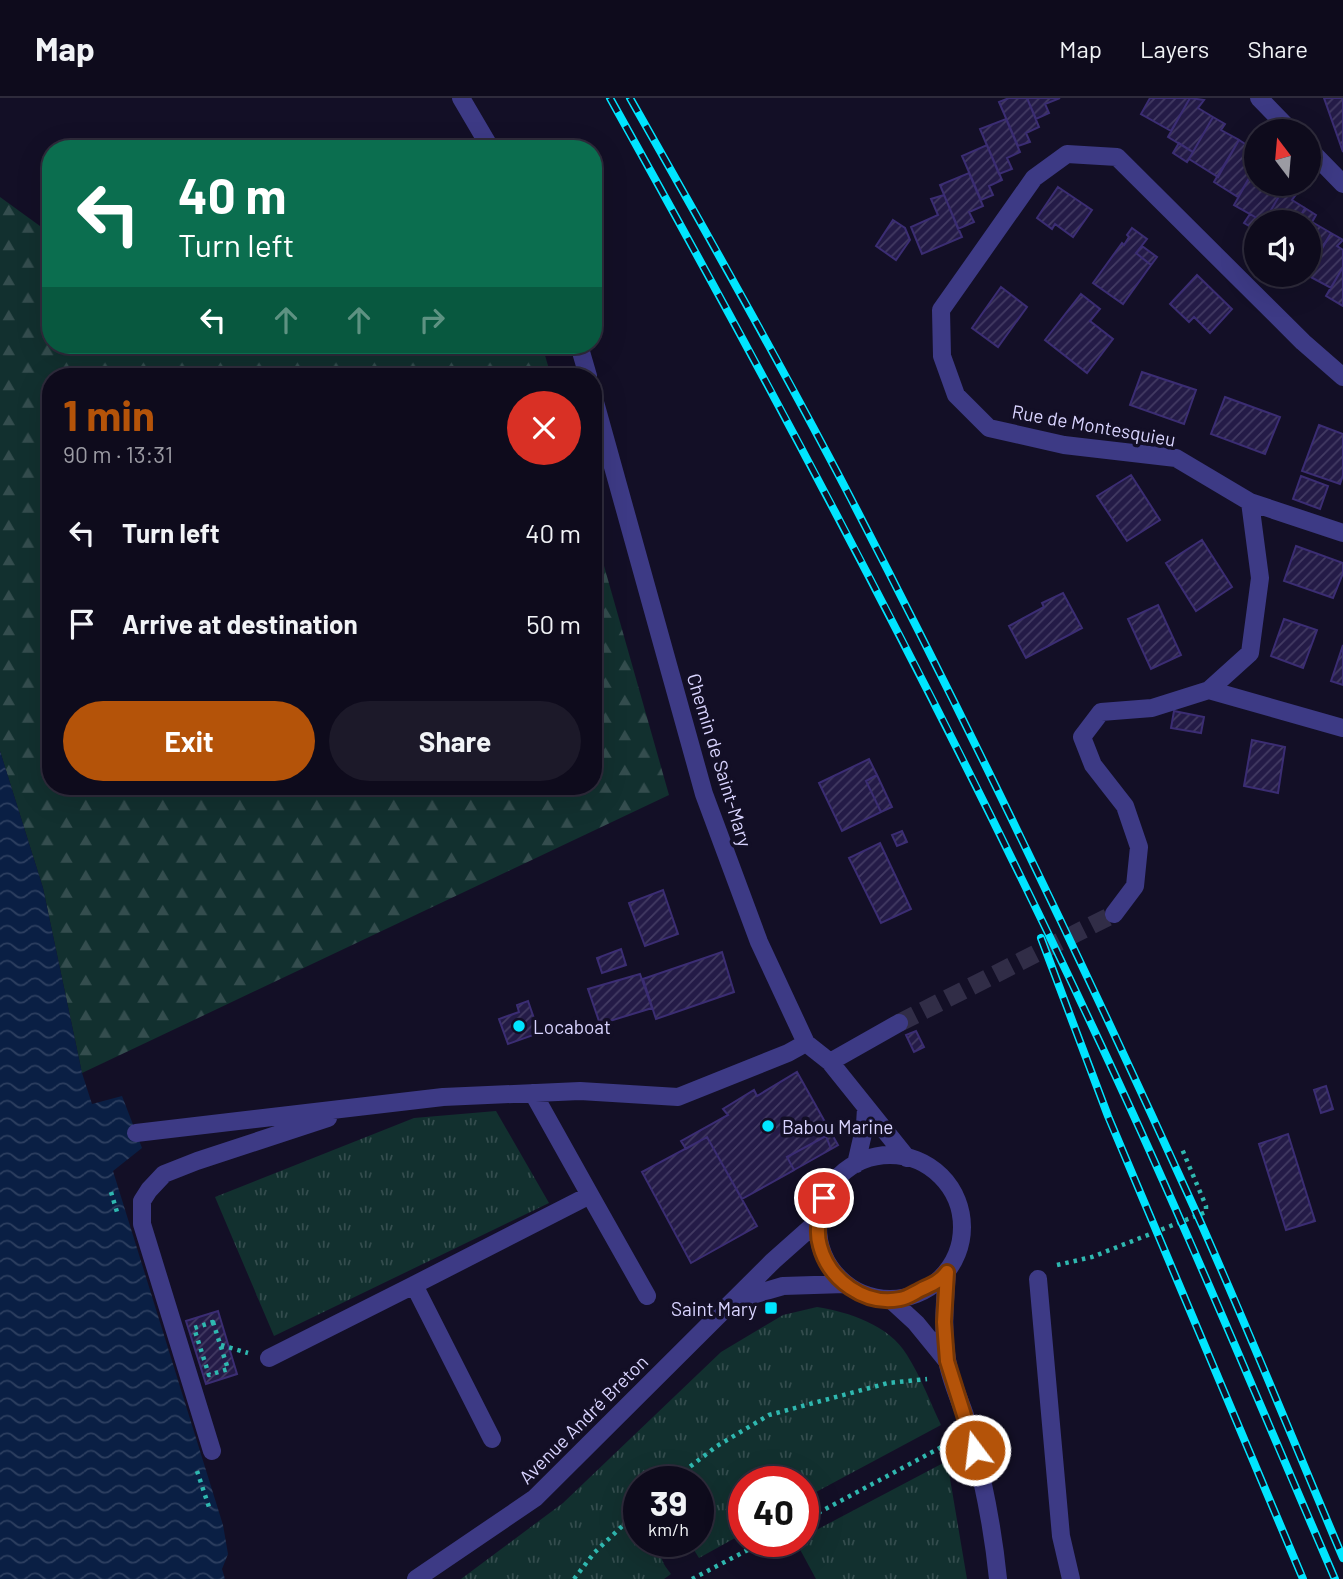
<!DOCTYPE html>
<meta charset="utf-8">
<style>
body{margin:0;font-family:Barlow,sans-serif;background:#1c1929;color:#f1f3f6;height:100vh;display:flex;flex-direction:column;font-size:26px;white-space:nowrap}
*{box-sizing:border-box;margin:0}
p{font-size:23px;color:#9b9ba3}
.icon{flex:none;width:38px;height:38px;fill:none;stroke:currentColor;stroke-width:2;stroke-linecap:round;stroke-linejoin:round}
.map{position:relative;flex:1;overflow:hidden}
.panel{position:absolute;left:42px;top:270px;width:560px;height:427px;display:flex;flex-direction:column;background:#0e0b1c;border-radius:28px;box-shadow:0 7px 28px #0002,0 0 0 2px #2e2b3b}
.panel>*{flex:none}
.banner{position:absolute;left:42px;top:42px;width:560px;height:214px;border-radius:28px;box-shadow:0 7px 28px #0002,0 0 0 2px #2e2b3b;background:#0b6e4f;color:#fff;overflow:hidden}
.needle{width:46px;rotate:344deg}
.controls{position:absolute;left:1244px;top:21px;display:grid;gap:14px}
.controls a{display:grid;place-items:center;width:77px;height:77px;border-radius:50%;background:#0e0b1c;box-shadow:0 7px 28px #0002,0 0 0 2px #2e2b3b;font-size:35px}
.speed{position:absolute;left:623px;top:1368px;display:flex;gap:14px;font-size:35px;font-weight:700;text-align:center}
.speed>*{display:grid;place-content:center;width:91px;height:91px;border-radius:50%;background:#0e0b1c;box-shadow:0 7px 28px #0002,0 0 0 2px #2e2b3b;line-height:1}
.speed small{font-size:18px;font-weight:400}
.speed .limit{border:10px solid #d22;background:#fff;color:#111}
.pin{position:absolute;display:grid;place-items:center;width:60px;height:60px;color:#fff;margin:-30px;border:4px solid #fff;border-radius:50%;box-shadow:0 2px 7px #0007}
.me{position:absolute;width:77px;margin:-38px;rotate:345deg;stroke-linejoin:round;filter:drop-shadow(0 0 5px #0008)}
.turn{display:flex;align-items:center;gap:24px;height:147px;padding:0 21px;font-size:32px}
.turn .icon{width:91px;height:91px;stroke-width:2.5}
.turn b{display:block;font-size:49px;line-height:60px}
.lanes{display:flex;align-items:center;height:66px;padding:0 21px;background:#0003;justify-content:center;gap:35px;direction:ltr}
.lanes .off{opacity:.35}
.round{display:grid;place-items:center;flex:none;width:74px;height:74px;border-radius:37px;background:#1c1929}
.headline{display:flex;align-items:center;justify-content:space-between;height:119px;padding:0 21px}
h1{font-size:42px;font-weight:700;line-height:52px;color:#b45309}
.action{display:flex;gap:14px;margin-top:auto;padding:14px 21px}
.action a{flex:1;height:80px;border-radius:42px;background:#b45309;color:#fff;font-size:28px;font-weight:700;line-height:80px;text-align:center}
.action a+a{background:#1c1929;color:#f1f3f6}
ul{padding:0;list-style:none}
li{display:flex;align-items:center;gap:21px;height:91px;padding:0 21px}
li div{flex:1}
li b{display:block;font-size:26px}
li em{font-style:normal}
header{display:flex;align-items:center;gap:42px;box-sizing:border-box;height:98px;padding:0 35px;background:#0e0b1c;border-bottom:2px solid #2e2b3b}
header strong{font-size:33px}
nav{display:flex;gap:38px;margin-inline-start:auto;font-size:24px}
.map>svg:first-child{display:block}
.grass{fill:url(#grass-tufts)}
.forest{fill:url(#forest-firs)}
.water{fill:url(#water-waves)}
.building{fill:url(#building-hatch);stroke:#3b2d73;stroke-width:2}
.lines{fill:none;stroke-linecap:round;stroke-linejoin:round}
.minor-tunnel{stroke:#312d47;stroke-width:18;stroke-dasharray:18 9;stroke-linecap:butt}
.path{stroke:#2fb8b0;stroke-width:4.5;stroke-dasharray:3.5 5;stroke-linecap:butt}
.minor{stroke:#3d3a85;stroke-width:18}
.rail-casing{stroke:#00e5ff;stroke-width:8}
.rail{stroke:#130f26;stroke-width:5;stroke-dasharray:16;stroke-linecap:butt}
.route-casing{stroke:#753606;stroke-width:18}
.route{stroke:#b45309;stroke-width:12}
.poi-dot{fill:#00e5ff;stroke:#130f26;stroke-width:2.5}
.labels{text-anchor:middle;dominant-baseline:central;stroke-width:7;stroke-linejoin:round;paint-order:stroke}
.street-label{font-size:19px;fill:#d9d4ff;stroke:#130f26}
.poi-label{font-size:19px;fill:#d9d4ff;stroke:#130f26;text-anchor:start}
</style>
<header>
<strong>Map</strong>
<nav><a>Map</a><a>Layers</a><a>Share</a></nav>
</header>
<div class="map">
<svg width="1343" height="1481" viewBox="0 0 1343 1481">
<defs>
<pattern id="grass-tufts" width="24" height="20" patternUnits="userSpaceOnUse" patternTransform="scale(1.75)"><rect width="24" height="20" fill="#12302f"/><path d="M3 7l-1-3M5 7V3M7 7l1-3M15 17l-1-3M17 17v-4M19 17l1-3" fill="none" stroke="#344d4e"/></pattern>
<pattern id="forest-firs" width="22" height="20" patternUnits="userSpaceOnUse" patternTransform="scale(1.75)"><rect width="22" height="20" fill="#12302f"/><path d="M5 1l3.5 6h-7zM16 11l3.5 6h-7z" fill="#344d4e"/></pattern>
<pattern id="water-waves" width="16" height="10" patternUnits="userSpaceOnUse" patternTransform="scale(1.75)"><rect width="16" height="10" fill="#0a1f44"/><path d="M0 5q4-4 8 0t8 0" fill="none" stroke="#2d3f60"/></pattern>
<pattern id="building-hatch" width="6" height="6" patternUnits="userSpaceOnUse" patternTransform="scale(1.75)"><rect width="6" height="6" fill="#241b47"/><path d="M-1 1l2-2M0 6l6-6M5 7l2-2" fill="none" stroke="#433b63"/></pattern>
</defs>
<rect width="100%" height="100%" fill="#130f26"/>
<path class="grass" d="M496 1013 549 1105 274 1238 215 1099 414 1020Z
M817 1209C849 1214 889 1227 907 1257 921 1279 930 1304 941 1327L803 1401V1384H744V1435L699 1460 689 1444H698V1384H639V1444H666C657 1456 662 1465 671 1476L664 1481H461L563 1405 721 1254 783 1217Z
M947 1363 967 1481H816L796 1444H803V1439Z"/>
<path class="forest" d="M0 99 51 136V247H542L551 278H51V688H593V429L669 697 82 975 43 790 0 653Z"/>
<path class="water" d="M0 653 43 790 82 975 92 1006 122 998 142 1050 113 1073 223 1427 228 1456 222 1471 225 1481H0Z"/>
<path class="building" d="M1009 0H1027L1039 29 1026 35 1030 44 1018 48 999 4Z
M1027 0H1060L1045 6 1049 15 1036 21Z
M1150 0H1190L1171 33 1141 16Z
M1190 0 1204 2 1198 10 1213 19 1193 54 1168 39Z
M1324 0H1343V54Z
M1213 19 1225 26 1221 32 1239 42 1218 79 1189 61Z
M1006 21 1020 54 1007 60 1012 71 999 76 980 31Z
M1239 42 1250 49 1245 57 1256 63V68L1238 99 1214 84Z
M1179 45 1193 54 1187 64 1173 55Z
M987 47 1002 82 989 88 993 97 981 102 962 58Z
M1256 68V86H1280L1285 88 1264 124 1234 107Z
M969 75 983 108 969 114 974 124 958 131 940 87Z
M1285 88 1297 95 1292 102 1305 110 1297 124H1264Z
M1058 89 1092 112 1073 139 1055 126 1052 131 1037 120Z
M944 97 962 139 922 156 911 129 938 117 931 101Z
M1305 110 1316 117 1312 124 1331 135 1310 170 1309 124H1297Z
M1250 116 1263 124H1256V132L1244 125Z
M893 122 905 130 910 142 896 162 876 148Z
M1132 130 1147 141 1136 155 1151 167 1123 206 1093 185 1122 145 1124 147 1129 139 1127 137Z
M1331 135 1343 142 1337 148 1343 152V169L1331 190 1307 177Z
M1142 148 1157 159 1151 167 1136 155Z
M1343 169V208L1326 198Z
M1197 177 1232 211 1210 235 1194 219 1189 224 1170 206Z
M1001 189 1027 209 998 249 972 230Z
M1081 196 1100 211 1090 223 1113 241 1087 275 1045 242Z
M1142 274 1196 292 1184 326 1130 307Z
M1225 299 1280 319 1265 356 1211 336Z
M1319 327 1343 336V377L1340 386 1302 373Z
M1131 377 1160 422 1127 443 1097 398Z
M1301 378 1328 388 1320 411 1293 401Z
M1202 442 1232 489 1196 513 1166 465Z
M1296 448 1343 465V475L1333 500 1284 483Z
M1063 495 1082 530 1026 560 1009 528 1044 509 1042 505Z
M1158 507 1181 557 1151 571 1128 521Z
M1284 521 1317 532 1303 570 1271 558Z
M1343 547V587L1331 583Z
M1174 613 1204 619 1201 635 1171 630Z
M1252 642 1285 649 1278 695 1244 688Z
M869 661 877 677 866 683 881 714 842 733 819 685Z
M877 677 892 709 881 714 866 683Z
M902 733 907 744 897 748 892 737Z
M880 745 911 811 881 825 849 760Z
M663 792 678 836 645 848 629 805Z
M621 851 626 867 602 875 597 860Z
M722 854 734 894 656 921 643 881Z
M640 876 652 910 600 926 588 891Z
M528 903 539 935 508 946 499 921 519 914 517 907Z
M916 933 924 949 914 954 906 937Z
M797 974 838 1047 831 1051 826 1038 787 1059 794 1072 742 1101 707 1039 686 1051 681 1043 728 1017 723 1011 754 992 757 998Z
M1326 988 1333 1011 1321 1015 1314 992Z
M1288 1036 1315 1123 1286 1132 1259 1046Z
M826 1038 831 1051 794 1072 787 1059Z
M707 1039 757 1128 691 1165 642 1074Z
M218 1213 237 1276 206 1286 186 1223Z"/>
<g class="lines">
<path class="minor-tunnel" d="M899 925 1114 816"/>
<path class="path" d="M111 1094 117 1114
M1057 1167 1092 1159 1206 1114V1108L1182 1051
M213 1224 228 1271 209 1277 194 1230Z
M221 1247 248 1255
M197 1373 209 1409
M670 1384 717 1348 769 1317 888 1285 927 1281
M803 1423 951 1344
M574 1481 594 1455 639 1412
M692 1481 763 1444"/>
<path class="minor" d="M461 0 491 51
M1259 0 1291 33
M1309 51 1343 86
M579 247 588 278
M593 297 704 696 759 844 806 945 830 964 907 1060
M1250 404 1343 435
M1209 592 1343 630
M1114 816 1135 788 1139 749 1125 708 1093 667 1082 639 1101 614 1152 610 1209 592 1250 555 1260 480 1250 404 1176 360 1064 347 989 330 956 297 942 258 941 212 1034 80 1067 56 1117 59 1303 244 1343 279
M830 964 899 925
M136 1035 443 999 580 993 678 999 788 955 806 945
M818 1129a72 72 0 1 1 144 0a72 72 0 1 1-144 0Z
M856 1066 865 1027 866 1010
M590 1097 647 1198
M947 1174C945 1203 942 1232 947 1261 950 1285 964 1309 970 1333 983 1381 993 1431 998 1481
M1038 1181 1061 1438 1071 1481
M735 1202 783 1188 845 1186
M891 1202 916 1225 947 1263
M269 1260 414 1187
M492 1341 414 1187 590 1097 533 995
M212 1353 142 1126V1103L149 1092 164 1076 197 1063 328 1020
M416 1481 535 1400 773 1163 818 1123"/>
<defs>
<path id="rail" d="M610 0C781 306 946 616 1095 934 1180 1114 1256 1298 1335 1481
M630 0C704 130 778 261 847 393 970 630 1086 871 1196 1114 1247 1228 1294 1345 1343 1460
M1041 840 1108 1018 1303 1481"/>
</defs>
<use href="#rail" class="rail-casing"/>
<use href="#rail" class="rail"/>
</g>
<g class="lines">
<defs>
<path id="route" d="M824 1100C820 1116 815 1132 820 1148 829 1182 865 1208 900 1201 907 1200 914 1195 920 1192 930 1187 940 1184 947 1174L944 1224 947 1263 975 1352"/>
</defs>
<use href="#route" class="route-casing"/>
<use href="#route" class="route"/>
</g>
<g class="poi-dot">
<circle cx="519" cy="928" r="7"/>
<circle cx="768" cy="1028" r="7"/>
<rect x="764" y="1203" width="14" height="14" rx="3.5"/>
</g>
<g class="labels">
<g class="street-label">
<text transform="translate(1094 327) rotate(10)">Rue de Montesquieu</text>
<text transform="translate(720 662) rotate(73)">Chemin de Saint-Mary</text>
<text transform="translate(583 1321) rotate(-45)">Avenue André Breton</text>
</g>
<g class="poi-label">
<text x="533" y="928">Locaboat</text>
<text x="782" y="1028">Babou Marine</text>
<text x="757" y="1210" text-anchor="end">Saint Mary</text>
</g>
</g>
</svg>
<div class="controls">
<a><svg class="needle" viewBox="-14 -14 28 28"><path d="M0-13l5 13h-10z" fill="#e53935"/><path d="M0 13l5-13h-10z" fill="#9b9ba3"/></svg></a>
<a><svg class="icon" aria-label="sound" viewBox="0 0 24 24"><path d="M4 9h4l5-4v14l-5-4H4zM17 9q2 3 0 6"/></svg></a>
</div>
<div class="speed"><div>39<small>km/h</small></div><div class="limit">40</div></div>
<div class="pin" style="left:824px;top:1100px;background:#d93025"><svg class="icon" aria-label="arrive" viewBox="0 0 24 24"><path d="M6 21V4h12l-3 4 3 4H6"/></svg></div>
<svg class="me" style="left:975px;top:1352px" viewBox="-20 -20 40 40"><circle r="17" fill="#b45309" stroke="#fff" stroke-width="3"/><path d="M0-11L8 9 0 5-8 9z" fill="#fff"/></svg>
<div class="banner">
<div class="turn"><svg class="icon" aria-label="left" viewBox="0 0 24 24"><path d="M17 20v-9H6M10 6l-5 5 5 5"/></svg><div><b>40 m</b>Turn left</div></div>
<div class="lanes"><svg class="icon" aria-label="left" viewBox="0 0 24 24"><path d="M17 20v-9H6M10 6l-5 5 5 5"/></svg><svg class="icon off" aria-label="ahead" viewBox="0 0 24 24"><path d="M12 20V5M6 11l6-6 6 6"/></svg><svg class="icon off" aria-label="ahead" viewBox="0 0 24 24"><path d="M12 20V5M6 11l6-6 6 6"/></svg><svg class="icon off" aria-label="right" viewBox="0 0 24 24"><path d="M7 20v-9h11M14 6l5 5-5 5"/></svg></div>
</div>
<section class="panel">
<div class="headline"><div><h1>1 min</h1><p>90 m · 13:31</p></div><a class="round" style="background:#d93025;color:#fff"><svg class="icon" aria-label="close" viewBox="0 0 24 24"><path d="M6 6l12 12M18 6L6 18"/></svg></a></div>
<ul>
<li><svg class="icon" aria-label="left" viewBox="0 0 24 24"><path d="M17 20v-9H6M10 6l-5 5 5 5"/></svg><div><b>Turn left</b></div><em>40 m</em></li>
<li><svg class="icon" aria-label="arrive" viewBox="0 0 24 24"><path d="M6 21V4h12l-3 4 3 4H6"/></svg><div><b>Arrive at destination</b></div><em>50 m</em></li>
</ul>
<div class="action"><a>Exit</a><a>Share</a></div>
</section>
</div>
